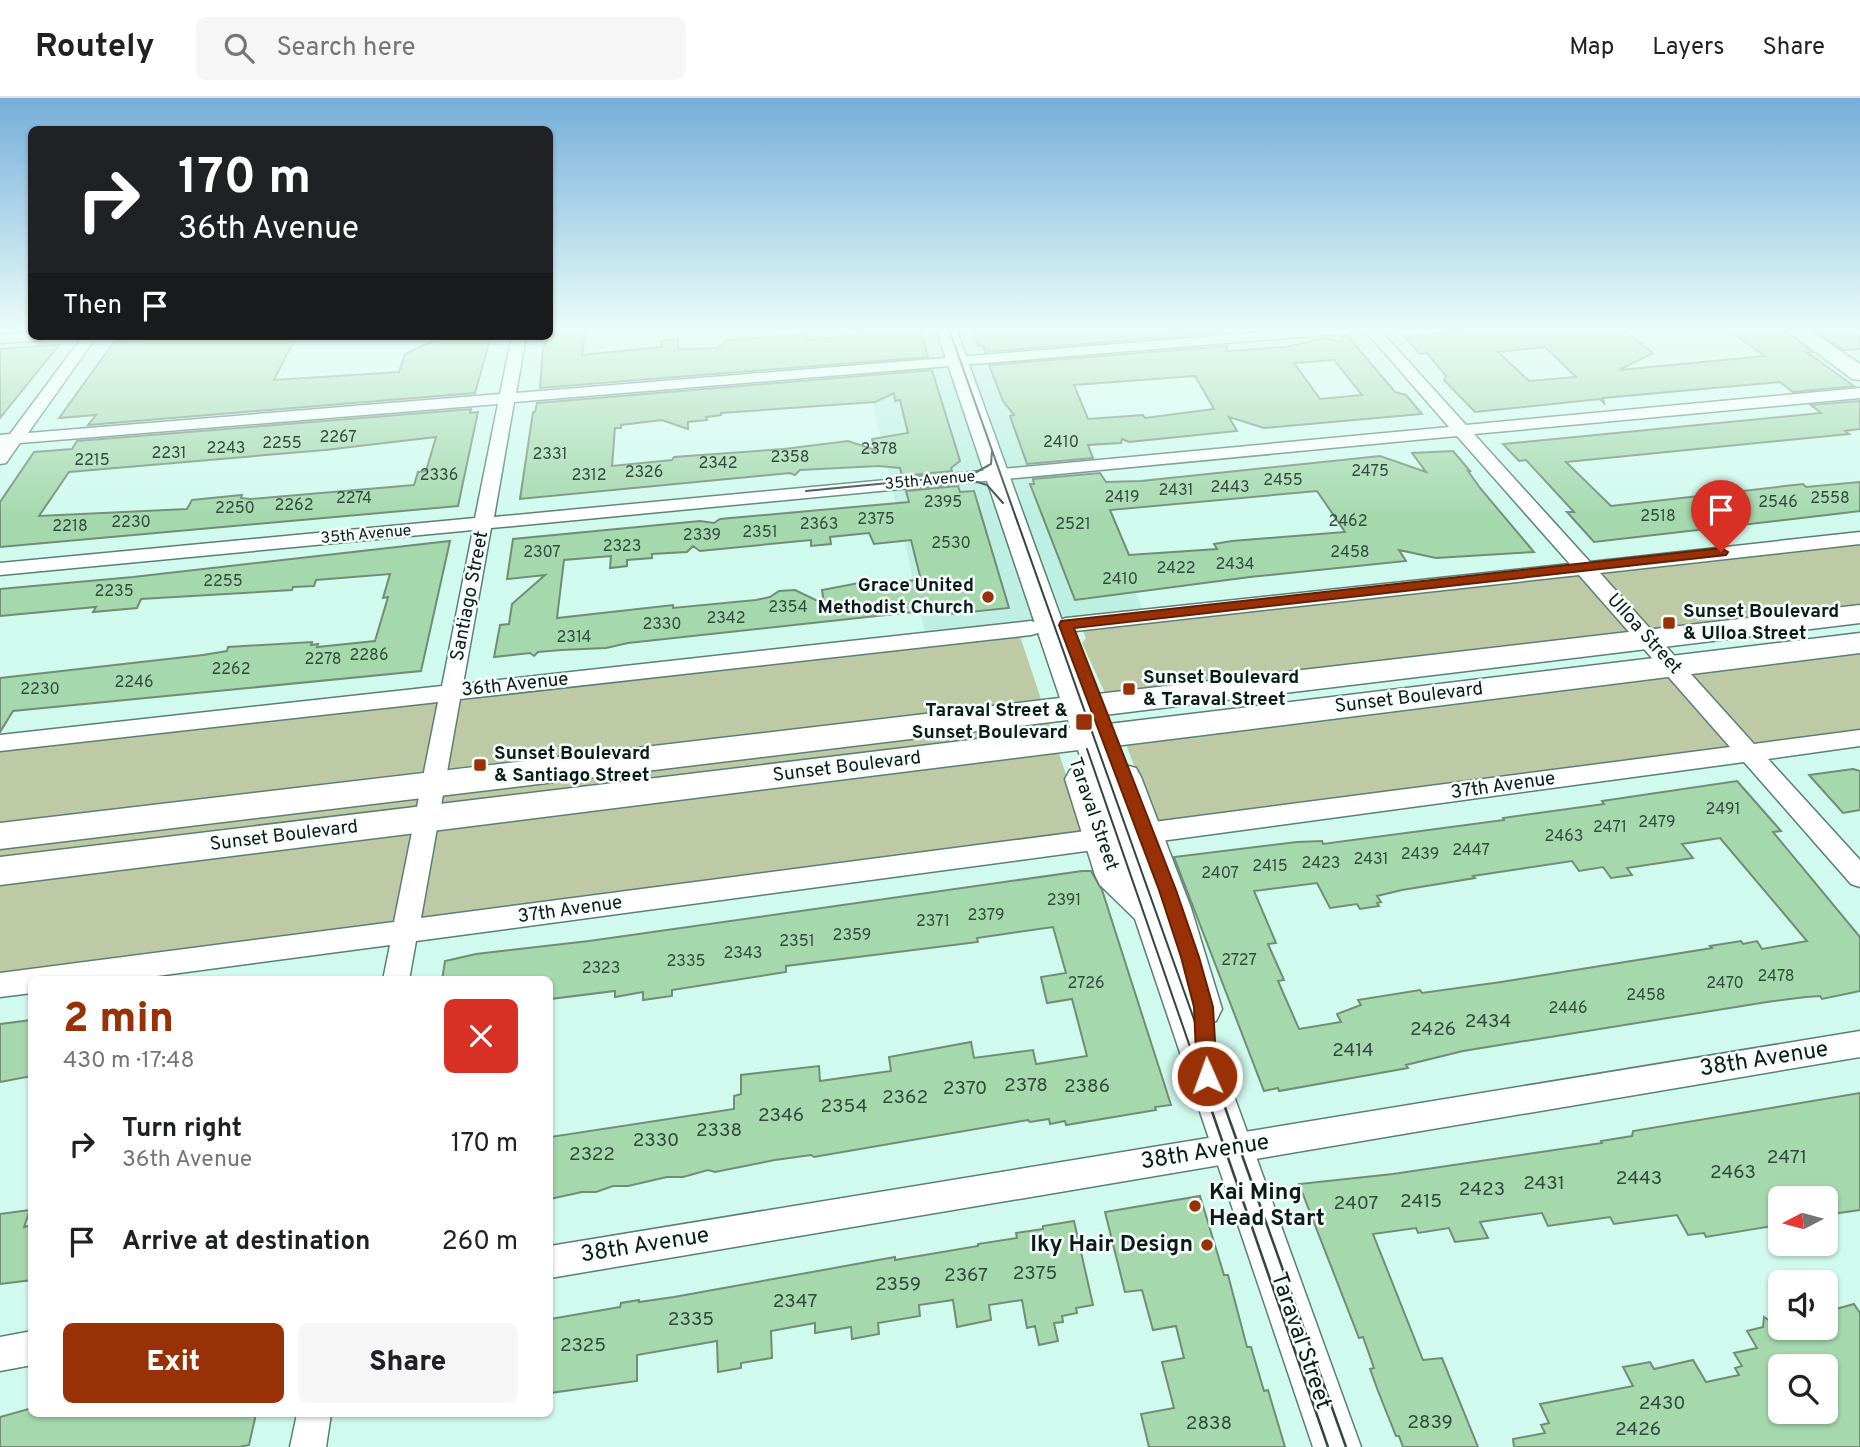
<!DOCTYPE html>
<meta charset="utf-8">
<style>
body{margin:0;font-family:Overpass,sans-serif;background:#f6f6f6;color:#202124;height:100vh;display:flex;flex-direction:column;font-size:26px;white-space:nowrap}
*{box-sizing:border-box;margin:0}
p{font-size:23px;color:#757577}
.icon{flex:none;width:38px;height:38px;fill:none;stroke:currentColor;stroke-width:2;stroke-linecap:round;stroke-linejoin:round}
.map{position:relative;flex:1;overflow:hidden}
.details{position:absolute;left:28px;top:878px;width:525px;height:441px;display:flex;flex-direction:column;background:#fff;border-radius:10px;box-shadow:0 2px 5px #0004}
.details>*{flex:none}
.banner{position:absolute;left:28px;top:28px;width:525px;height:214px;border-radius:10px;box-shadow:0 2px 5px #0004;background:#202124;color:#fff;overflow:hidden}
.needle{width:46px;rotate:264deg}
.fabs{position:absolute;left:1768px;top:1088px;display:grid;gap:14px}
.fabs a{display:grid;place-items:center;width:70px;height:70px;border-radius:10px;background:#fff;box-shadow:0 2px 5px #0004;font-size:35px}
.pin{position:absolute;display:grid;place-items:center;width:60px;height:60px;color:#fff;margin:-72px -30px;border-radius:50% 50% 50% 0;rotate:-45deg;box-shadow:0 0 7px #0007}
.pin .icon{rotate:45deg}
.me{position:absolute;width:77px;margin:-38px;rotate:358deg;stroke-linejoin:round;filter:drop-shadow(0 0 5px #0008)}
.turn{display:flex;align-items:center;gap:24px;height:147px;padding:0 35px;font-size:32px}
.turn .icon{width:91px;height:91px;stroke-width:2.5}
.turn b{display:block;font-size:49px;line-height:60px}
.then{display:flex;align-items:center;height:66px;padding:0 35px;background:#0003;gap:14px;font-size:26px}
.round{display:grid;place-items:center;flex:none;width:74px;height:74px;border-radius:10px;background:#f6f6f6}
.overview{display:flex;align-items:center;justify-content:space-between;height:119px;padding:0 35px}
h1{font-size:42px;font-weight:800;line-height:52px;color:#983206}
.primary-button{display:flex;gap:14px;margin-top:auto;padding:14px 35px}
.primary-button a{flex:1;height:80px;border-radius:10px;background:#983206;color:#fff;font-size:28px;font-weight:800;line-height:80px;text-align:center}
.primary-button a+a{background:#f6f6f6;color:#202124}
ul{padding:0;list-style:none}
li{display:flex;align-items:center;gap:21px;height:98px;padding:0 35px}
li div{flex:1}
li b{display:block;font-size:26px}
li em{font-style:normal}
header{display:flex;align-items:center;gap:42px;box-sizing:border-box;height:98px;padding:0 35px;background:#fff;border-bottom:2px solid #e0e0e0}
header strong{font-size:33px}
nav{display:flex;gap:38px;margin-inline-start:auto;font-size:24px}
.search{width:490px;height:63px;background:#f6f6f6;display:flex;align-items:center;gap:18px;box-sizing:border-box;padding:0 24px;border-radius:10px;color:#757577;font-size:26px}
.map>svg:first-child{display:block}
.built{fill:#bdefe2}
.green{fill:#becaa5}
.building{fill:#a5d8ad;stroke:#728c76;stroke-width:2;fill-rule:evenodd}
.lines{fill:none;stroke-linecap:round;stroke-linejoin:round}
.street-casing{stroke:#5a7f75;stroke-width:3}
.secondary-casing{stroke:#5a7f75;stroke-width:3}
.street{fill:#fff;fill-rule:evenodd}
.secondary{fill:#fff;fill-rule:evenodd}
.tram-far1{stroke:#324642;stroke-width:2}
.tram{stroke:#324642;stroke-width:2.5}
.route{fill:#983206;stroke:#632004;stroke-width:2}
.poi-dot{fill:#983206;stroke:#f7fffc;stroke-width:2.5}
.labels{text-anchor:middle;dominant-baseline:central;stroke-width:5;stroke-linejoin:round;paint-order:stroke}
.number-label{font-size:16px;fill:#324a3d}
.far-street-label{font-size:16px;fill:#0c1b18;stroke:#f7fffc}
.poi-label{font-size:19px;font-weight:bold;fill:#0c1b18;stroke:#f7fffc;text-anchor:start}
.street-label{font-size:19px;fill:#0c1b18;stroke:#f7fffc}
.near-number-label{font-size:19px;fill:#324a3d}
.near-street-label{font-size:23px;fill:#0c1b18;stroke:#f7fffc}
.near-poi-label{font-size:23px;font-weight:bold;fill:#0c1b18;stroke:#f7fffc;text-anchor:start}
</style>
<header>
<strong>Routely</strong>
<div class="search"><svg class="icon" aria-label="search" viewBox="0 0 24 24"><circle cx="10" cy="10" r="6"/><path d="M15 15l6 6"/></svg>Search here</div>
<nav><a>Map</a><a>Layers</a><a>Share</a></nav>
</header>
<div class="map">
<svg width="1860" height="1349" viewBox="0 0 1860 1349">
<rect width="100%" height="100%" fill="#d1faee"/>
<path class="built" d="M856 231H1019L1146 518 927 542Z"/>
<path class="green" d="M1860 440V516L1110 606 1082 545 1086 540 1079 525Z
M1018 532 1088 743 0 887V645Z
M1860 545V640L1159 733 1122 636Z"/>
<path class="building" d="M586 231 582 257 661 249V243L678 241V251H694L717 250 728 242 807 236 808 242 861 237 859 231H920L928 259 540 290 543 251 550 233Z
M972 231H1226V234L985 254 983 247 978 248Z
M1493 231H1622L1653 255 1619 272 1765 258 1726 231H1783L1812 254 1808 255 1854 288 1793 294 1780 284 1603 300 1604 305 1600 301 1475 314 1444 282 1446 278 1427 255 1420 256 1404 238ZM1545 249 1576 279 1529 283 1498 254Z
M1812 231H1850L1860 238V251L1844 252Z
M188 238H296L274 282 399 274 405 256 443 238H491L475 295 88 327 96 317 59 320 114 244Z
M1343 238H1348L1395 294 1406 297 1422 316 1264 330 1229 319 1237 333 1129 344 1122 341 1121 345 1088 347 1093 360 1027 366 1010 318 1014 317 1003 303 989 267 1227 248V253L1285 249 1326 240 1340 244ZM1334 262 1362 297 1320 301 1294 265ZM1195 278 1214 311 1145 320 1143 317 1088 321 1074 287Z
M59 247 0 320V251Z
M932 272 960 363 951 370 952 373 902 378 900 370 879 368 800 372 795 377 790 375 520 401 533 314H535L537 305ZM894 295 895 303 900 302 908 335 872 341 875 352 848 343 784 351 674 359 672 362 612 368 615 330H621V327L662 322 688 331V324L707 322 706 319 721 317V315L875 304Z
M1860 303V331L1845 333 1849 336 1566 364 1611 408 1803 386 1806 389 1860 384V413L1844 415 1594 444 1567 414H1574L1526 362 1519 363 1503 346 1821 315 1811 307Z
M471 311 470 315 478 314 458 408 0 449V404L34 354 72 351 77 343ZM436 339 426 373 418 374 414 387 250 401 241 400 242 397 192 402 187 411 39 418 69 374 325 352Z
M1453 353 1470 373H1468L1480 390 1534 454 1436 460 1399 452 1406 463 1250 479 1075 502 1030 386H1034L1033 381 1100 375 1106 384 1141 383 1380 358 1426 374 1412 355ZM1317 393 1345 434 1232 443 1214 446 1217 451 1129 457 1110 412Z
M958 388 960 394 974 393 1009 510 950 516 949 511 904 515 628 545 606 550 561 552 538 554 534 558 530 555 494 559 500 527 509 526 512 506 545 477 507 481 513 441 700 423 714 425 720 421 909 404 906 393ZM869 435 874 446 911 442 921 482 859 485 822 492 824 506 795 492 779 493 770 499 756 502 673 510V507L557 520 564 462 611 458 610 470 627 468V462L652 460V456L687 454 693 448 700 453 811 442V448L831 446 830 439Z
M450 443 421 573 13 613 0 634V580L203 557 227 553 228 549 312 544 311 547 318 546 317 549 375 543 388 499 383 500 390 476 316 482 314 488 293 489 292 492 141 501 137 510 93 514 96 509 0 518V491L133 479Z
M1853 671 1860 673V712L1843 715 1809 677Z
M1737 683 1781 733 1773 734 1860 839V893L1822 901 1820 898 1806 899 1767 904 1463 953 1406 967 1408 970 1279 993 1278 990 1264 993 1174 759 1297 744 1322 743 1323 746 1504 722 1503 720 1604 706 1602 703ZM1720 740 1807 843 1762 851 1757 843 1743 846 1741 843 1710 848 1712 850 1501 884 1422 895 1420 892 1358 902 1361 907 1337 916 1341 924 1299 931 1278 883 1284 882 1268 846 1276 845 1254 793 1317 785 1330 810 1357 806 1360 811 1379 808 1377 805 1381 804 1377 798 1402 792 1475 780 1473 778 1572 763 1579 773 1603 769 1611 780 1632 777 1627 770 1693 760 1682 746Z
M1082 773H1091L1102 792 1171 1007 1155 1009 1156 1012 1066 1027 1065 1023 1050 1026 1049 1021 1030 1024 1028 1022 814 1059 811 1057 775 1062 715 1074 708 1072 683 1079H667L628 1088H613L596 1094H582L550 1101V1039L734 1011V998L741 996V977L819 968 820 983 891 973 889 959 971 944 974 960 1033 952 1036 966 1087 958 1072 901 1047 905 1041 879 1066 875 1053 829 977 840 978 844 786 868V874L672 892V898L643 902V894L615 899V893L550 901V882H442L445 863 476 856 589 843Z
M32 922V978L0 984V926Z
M1860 995V1112L1825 1117V1101H1780L1779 1127 1706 1139 1704 1135 1688 1137 1677 1117 1614 1126 1610 1119 1548 1128 1542 1115 1480 1124 1488 1140 1455 1144 1449 1130 1418 1135 1416 1130 1373 1136 1423 1262 1442 1260 1478 1349H1403L1399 1338H1396L1378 1293 1370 1271 1374 1270 1363 1239 1359 1240 1299 1086 1393 1076 1602 1045 1601 1043 1632 1038 1633 1033Z
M1200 1098 1224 1177H1228L1247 1249H1251L1264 1293 1268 1292 1285 1349H1149L1141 1316 1174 1310 1162 1264 1184 1260 1176 1228 1153 1232 1142 1192 1125 1194 1105 1114Z
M30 1112 24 1129 32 1127V1182L0 1186V1116Z
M1074 1123 1093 1207 1076 1210 1077 1215 1062 1218 1063 1224 1054 1225 1058 1243 1039 1247 1035 1228 1027 1230 1022 1202 989 1207 991 1222 957 1229 953 1202 919 1207 920 1218 878 1225 879 1236 852 1241 851 1229 815 1235V1225L771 1233 772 1260 741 1265V1270L718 1274 717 1243 637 1257V1283L550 1295V1221L620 1209 621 1205 639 1202V1204L674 1199 895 1159V1162L978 1148V1146L1017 1140 1016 1135 1043 1131V1128Z
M1854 1206 1860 1215V1349H1514L1513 1341 1545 1335 1541 1327 1549 1325 1540 1306 1633 1288 1623 1269 1650 1264 1654 1271 1693 1262 1706 1284 1739 1277 1735 1270 1742 1268 1734 1255 1757 1250 1747 1233 1763 1229 1764 1219 1780 1230H1825V1214ZM1780 1269H1825V1314H1780Z
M32 1310V1316H256L249 1347 239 1349H0V1319Z"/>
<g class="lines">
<defs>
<path id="street" d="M1300 231H1356L1349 235 514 304 494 419 1449 329 1364 231H1379L1466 327 1860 290V300L1474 336 1590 464 1860 434V446L1600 475 1754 646 1860 632V648L1768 661 1860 762V789L1851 786 1744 664 1146 745 1138 742 1134 735 1138 728 1146 725 1730 649 1579 477 1066 534 1059 532 1056 527 1059 522 1066 520 1570 466 1457 338 491 430 463 586 1031 523 1038 525 1041 530 1038 535 1031 537 460 601 421 820 1101 731 1109 734 1113 741 1109 748 1101 751 416 843 409 882H383L390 847 127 882H32V895L0 899V875L394 824 438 604 0 653V637L442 588 473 432 0 477V465L475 420 498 306 20 345 6 365 0 366V337L10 336 83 238H97L28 335 500 296 512 238H526L516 295Z
M32 234V238H50L43 242 0 245V237Z
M1860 933V959L550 1180V1148Z
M32 1233V1267L0 1273V1239Z
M297 1316H331L326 1349H290Z"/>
<path id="secondary" d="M936 231H956L1089 597 1860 507V525L1096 618 1100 627 1860 535V555L1107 649 1115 670 1125 667 1136 670 1141 679 1191 810 1222 911 1216 923 1208 926 1361 1349H1313L1135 821 1100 787 1095 777 1065 681 1070 672 1084 670 1078 652 0 787V759L1070 630 1068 622 0 751V725L1060 600Z
M1785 231H1808L1860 266V282L1852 281Z"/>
</defs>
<use href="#street" class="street-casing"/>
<use href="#secondary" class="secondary-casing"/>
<use href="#street" class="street"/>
<use href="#secondary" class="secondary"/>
<path class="tram-far1" d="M949 231 1212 972
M964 380 987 387 1003 405
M806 393 971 377 991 366 992 353
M1087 651 1198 972"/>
<path class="tram" d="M1197 970 1328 1349
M1211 970 1346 1349"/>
</g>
<linearGradient id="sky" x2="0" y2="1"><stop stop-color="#75aeda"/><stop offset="0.55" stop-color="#eafdf7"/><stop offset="1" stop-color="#eafdf7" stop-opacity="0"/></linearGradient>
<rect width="1860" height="420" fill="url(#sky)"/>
<path class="route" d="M1721 450 1728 454 1726 457 1074 530 1176 792 1199 859 1213 909 1217 978 1214 984 1207 987 1200 984 1197 978 1194 909 1181 859 1159 792 1059 527 1061 523Z"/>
<g class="poi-dot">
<circle cx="988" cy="499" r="7"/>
<rect x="1662" y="518" width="14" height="14" rx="3.5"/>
<rect x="1122" y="584" width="14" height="14" rx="3.5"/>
<rect x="1075" y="615" width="18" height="18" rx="3.5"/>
<rect x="473" y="660" width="14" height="14" rx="3.5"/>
<circle cx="1195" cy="1108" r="7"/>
<circle cx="1207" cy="1147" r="7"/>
</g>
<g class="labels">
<g class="number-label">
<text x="338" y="340">2267</text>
<text x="1061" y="345">2410</text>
<text x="282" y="346">2255</text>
<text x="226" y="351">2243</text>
<text x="879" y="352">2378</text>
<text x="169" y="356">2231</text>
<text x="550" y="357">2331</text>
<text x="790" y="360">2358</text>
<text x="92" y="363">2215</text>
<text x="718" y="366">2342</text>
<text x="1370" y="374">2475</text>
<text x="644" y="375">2326</text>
<text x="439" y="378">2336</text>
<text x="589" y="378">2312</text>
<text x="1283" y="383">2455</text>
<text x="1230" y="390">2443</text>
<text x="1176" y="393">2431</text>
<text x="1122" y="400">2419</text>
<text x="354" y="401">2274</text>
<text x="1830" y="401">2558</text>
<text x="943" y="405">2395</text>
<text x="1778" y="405">2546</text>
<text x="294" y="408">2262</text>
<text x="235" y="411">2250</text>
<text x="1658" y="419">2518</text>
<text x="876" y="422">2375</text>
<text x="1348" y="424">2462</text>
<text x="131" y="425">2230</text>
<text x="819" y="427">2363</text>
<text x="1073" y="427">2521</text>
<text x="70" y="429">2218</text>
<text x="760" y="435">2351</text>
<text x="702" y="438">2339</text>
<text x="951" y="446">2530</text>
<text x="622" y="449">2323</text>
<text x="542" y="455">2307</text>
<text x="1350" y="455">2458</text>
<text x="1235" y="467">2434</text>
<text x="1176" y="471">2422</text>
<text x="1120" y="482">2410</text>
<text x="223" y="484">2255</text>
<text x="114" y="494">2235</text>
<text x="788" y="510">2354</text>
<text x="726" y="521">2342</text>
<text x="662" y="527">2330</text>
<text x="574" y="540">2314</text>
<text x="369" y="558">2286</text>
<text x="323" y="562">2278</text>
<text x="231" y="572">2262</text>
<text x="134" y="585">2246</text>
<text x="40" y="592">2230</text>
<text x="1723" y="712">2491</text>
<text x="1657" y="725">2479</text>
<text x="1610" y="730">2471</text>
<text x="1564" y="739">2463</text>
<text x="1471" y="753">2447</text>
<text x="1420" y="757">2439</text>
<text x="1371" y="762">2431</text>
<text x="1321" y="766">2423</text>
<text x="1270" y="769">2415</text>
<text x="1220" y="776">2407</text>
<text x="1064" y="803">2391</text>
<text x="986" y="818">2379</text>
<text x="933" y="824">2371</text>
<text x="852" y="838">2359</text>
<text x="797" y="844">2351</text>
<text x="743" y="856">2343</text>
<text x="1239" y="863">2727</text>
<text x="686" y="864">2335</text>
<text x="601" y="871">2323</text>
<text x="1776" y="879">2478</text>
<text x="1086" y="886">2726</text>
<text x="1725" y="886">2470</text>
<text x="1646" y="898">2458</text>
<text x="1568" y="911">2446</text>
</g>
<g class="far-street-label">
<text transform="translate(930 383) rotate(-5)">35th Avenue</text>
<text transform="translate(366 437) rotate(-5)">35th Avenue</text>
</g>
<g class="poi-label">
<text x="974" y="488" text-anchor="end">Grace United<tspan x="974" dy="22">Methodist Church</tspan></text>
<text x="1683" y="514">Sunset Boulevard<tspan x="1683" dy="22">&amp; Ulloa Street</tspan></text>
<text x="1143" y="580">Sunset Boulevard<tspan x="1143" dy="22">&amp; Taraval Street</tspan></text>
<text x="1068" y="613" text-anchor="end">Taraval Street &amp;<tspan x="1068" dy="22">Sunset Boulevard</tspan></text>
<text x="494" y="656">Sunset Boulevard<tspan x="494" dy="22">&amp; Santiago Street</tspan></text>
</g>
<g class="street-label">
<text transform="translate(470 498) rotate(-79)">Santiago Street</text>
<text transform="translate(1644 536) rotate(48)">Ulloa Street</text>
<text transform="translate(515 587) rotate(-6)">36th Avenue</text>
<text transform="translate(1409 600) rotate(-7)">Sunset Boulevard</text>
<text transform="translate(847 669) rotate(-7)">Sunset Boulevard</text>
<text transform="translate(1503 688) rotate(-8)">37th Avenue</text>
<text transform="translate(1093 716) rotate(71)">Taraval Street</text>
<text transform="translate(284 738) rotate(-7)">Sunset Boulevard</text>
<text transform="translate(570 812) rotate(-8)">37th Avenue</text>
</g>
<g class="near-number-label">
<text x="1488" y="924">2434</text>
<text x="1433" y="932">2426</text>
<text x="1353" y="953">2414</text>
<text x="1026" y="988">2378</text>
<text x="1087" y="989">2386</text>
<text x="965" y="991">2370</text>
<text x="905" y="1000">2362</text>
<text x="844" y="1009">2354</text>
<text x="781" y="1018">2346</text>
<text x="719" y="1033">2338</text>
<text x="656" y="1043">2330</text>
<text x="592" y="1057">2322</text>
<text x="1787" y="1060">2471</text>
<text x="1733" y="1075">2463</text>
<text x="1639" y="1081">2443</text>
<text x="1544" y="1086">2431</text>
<text x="1482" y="1092">2423</text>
<text x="1421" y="1104">2415</text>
<text x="1356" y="1106">2407</text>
<text x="1035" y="1176">2375</text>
<text x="966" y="1178">2367</text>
<text x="898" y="1187">2359</text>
<text x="795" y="1204">2347</text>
<text x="691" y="1222">2335</text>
<text x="583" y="1248">2325</text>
<text x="1662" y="1306">2430</text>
<text x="1430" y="1325">2839</text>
<text x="1209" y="1326">2838</text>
<text x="1638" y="1332">2426</text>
</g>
<g class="near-street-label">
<text transform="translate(1764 962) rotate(-9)">38th Avenue</text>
<text transform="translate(1205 1055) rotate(-9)">38th Avenue</text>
<text transform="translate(645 1148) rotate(-9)">38th Avenue</text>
<text transform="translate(1300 1243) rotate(71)">Taraval Street</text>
</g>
<g class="near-poi-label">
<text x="1209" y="1095">Kai Ming<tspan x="1209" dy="26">Head Start</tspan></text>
<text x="1193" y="1147" text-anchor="end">Iky Hair Design</text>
</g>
</g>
</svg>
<div class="fabs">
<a><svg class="needle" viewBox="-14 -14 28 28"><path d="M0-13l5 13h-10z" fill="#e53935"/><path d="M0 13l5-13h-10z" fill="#757577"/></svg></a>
<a><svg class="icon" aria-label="sound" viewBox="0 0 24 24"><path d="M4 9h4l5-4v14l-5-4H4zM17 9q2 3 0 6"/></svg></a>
<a><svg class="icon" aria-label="search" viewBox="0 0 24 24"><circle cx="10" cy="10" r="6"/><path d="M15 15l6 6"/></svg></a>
</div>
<div class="pin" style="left:1721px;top:454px;background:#d93025"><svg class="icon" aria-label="arrive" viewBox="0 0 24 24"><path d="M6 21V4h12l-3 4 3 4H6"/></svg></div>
<svg class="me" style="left:1207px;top:978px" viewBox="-20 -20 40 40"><circle r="17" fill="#983206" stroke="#fff" stroke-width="3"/><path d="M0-11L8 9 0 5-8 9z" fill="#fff"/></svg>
<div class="banner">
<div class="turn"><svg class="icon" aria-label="right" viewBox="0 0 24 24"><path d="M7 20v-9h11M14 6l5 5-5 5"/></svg><div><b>170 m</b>36th Avenue</div></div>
<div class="then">Then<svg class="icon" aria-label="arrive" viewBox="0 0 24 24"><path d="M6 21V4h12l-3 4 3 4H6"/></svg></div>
</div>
<section class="details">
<div class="overview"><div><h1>2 min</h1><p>430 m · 17:48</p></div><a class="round" style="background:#d93025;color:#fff"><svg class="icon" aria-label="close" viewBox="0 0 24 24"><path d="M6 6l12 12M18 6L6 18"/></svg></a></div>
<ul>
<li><svg class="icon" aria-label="right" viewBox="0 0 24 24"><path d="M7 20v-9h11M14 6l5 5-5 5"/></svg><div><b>Turn right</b><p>36th Avenue</p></div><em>170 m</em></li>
<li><svg class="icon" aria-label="arrive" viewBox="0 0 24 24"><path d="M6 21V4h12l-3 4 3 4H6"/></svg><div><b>Arrive at destination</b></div><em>260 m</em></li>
</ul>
<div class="primary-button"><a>Exit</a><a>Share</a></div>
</section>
</div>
